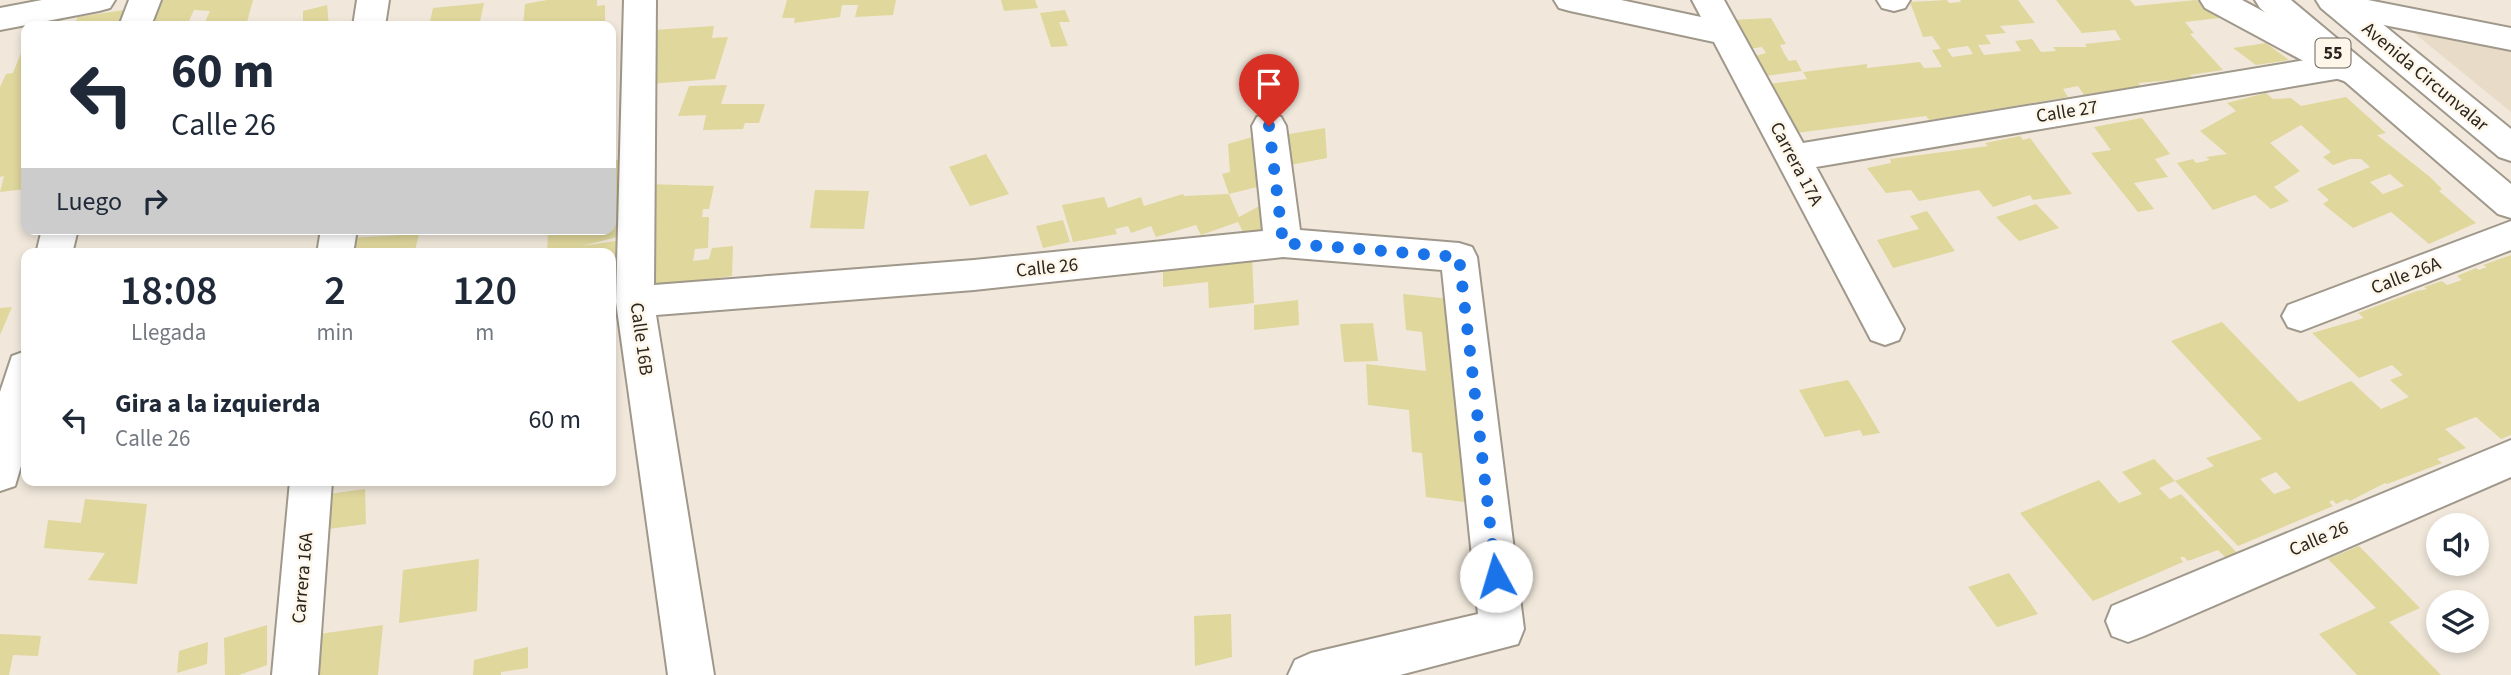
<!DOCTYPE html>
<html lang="es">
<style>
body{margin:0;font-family:"Source Sans 3",sans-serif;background:#f6f6f7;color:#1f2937;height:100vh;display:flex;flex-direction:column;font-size:26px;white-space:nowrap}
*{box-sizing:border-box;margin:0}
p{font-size:23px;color:#747a83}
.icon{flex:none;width:38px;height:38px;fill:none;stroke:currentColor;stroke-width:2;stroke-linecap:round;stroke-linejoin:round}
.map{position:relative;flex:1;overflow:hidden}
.sheet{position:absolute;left:21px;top:248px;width:595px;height:238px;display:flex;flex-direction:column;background:#fff;border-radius:14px;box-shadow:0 4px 10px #0003}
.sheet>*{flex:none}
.guide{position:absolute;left:21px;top:21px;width:595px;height:214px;border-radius:14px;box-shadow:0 4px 10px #0003;background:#fff;color:#1f2937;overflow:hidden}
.tools{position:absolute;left:2426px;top:513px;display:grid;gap:14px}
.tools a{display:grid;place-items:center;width:63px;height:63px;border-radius:50%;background:#fff;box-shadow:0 4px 10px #0003;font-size:35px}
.pin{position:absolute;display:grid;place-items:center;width:60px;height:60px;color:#fff;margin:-72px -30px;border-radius:50% 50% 50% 0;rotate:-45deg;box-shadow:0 0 7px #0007}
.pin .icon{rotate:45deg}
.me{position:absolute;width:77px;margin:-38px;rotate:354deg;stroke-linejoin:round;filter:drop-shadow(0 0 5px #0008)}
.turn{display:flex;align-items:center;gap:24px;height:147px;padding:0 35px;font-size:32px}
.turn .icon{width:91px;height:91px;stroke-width:2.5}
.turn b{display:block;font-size:49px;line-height:60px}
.then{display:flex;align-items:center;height:66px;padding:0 35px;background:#0003;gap:14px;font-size:26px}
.eta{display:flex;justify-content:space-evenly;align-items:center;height:119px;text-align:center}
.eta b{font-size:42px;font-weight:600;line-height:49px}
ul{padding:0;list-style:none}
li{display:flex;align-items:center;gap:21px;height:105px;padding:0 35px}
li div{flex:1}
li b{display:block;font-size:26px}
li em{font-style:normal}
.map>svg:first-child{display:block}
.built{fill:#e8dcc8}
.building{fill:#dfd79c;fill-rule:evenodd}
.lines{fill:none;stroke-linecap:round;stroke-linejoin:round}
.minor-casing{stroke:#9f988b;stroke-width:4}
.major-casing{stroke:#9f988b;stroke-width:4}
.highway-casing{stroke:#9f988b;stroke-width:4}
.minor{fill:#fff;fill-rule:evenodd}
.major{fill:#fff;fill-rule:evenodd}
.highway{fill:#fff;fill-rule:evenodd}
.route{stroke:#1a73e8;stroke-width:12;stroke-dasharray:0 21.6}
.labels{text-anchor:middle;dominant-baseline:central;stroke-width:5;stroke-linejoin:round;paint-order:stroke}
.shield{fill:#fef6e8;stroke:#68645c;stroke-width:2}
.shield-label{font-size:18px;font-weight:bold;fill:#282520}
.street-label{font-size:19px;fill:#282520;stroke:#fef6e8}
</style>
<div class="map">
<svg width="2511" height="675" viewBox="0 0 2511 675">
<rect width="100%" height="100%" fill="#f1e8db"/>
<path class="built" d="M2397 19 2511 50V112Z"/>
<path class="building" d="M159 0H253L246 26 170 24 148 26ZM194 10 210 11 205 22 189 21Z
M547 0H597V6L605 5V24L523 26 525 4Z
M787 0H896L893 15 855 17 858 5H842L840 17 794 23 795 18H782Z
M1001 0H1035L1038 8 1004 11Z
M1947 0 1949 3 1961 2 1960 0H2018L2035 23 2000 26 2006 33 1985 35 1991 44 1978 45 1984 55 2021 51 2015 41 2032 39 2041 52 2056 51 2053 47H2087L2085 44 2121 40 2115 30 2082 33 2056 0H2130L2135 6 2196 0 2228 17 2185 22 2194 33 2190 34 2223 70 2190 75 2193 78 2138 83 2141 86 2084 95 2078 86 2063 89 2068 97 1955 116 1929 120 1926 116 1796 133 1768 84 1807 79 1803 72 1867 64V68L1920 62 1924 68 1942 67 1932 50 1941 49 1932 36 1923 37 1910 2ZM1968 46 1973 54 1952 57 1947 49Z
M484 3 479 26H429L433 8Z
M327 5 329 26H303V11Z
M137 8 129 26H73L78 17Z
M1065 10 1070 22H1059L1068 46 1051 47 1040 13Z
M64 17 60 26H27L29 22Z
M1771 18 1786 44 1780 45 1785 55 1789 61 1796 60 1802 71 1759 77 1752 57 1766 53 1762 47 1748 49 1731 20Z
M714 26 712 38 728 37 715 79 648 84 653 30Z
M2266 43 2289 60 2256 65 2233 48Z
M26 52V189L0 192 4 176 0 177V87L6 74 13 73 21 53Z
M727 85 721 104H765L759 123H745L743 129 703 130 706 115 678 116 689 86Z
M2266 93 2273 99 2291 98 2301 106 2346 97 2386 133 2377 135 2430 177 2442 189 2439 191 2476 223 2429 244 2391 212 2353 228 2323 204 2329 200 2317 189 2370 167 2361 159H2350L2333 165 2323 157 2331 152 2301 125 2270 143 2300 171 2274 187 2289 201 2271 209 2255 195 2213 210 2177 163 2193 159 2196 163 2210 160 2206 157 2227 154 2200 131 2236 111 2227 103ZM2390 174 2404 186 2383 194 2370 182Z
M2142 118 2170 154 2155 159 2168 177 2134 183 2154 209 2138 212 2091 153 2111 150 2094 127Z
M1325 128 1327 158 1285 166 1284 135Z
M1256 136 1261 186 1229 194 1239 217 1265 203 1270 229 1243 232 1238 222 1201 235 1196 225 1156 237 1151 226 1131 233 1128 226 1115 229 1117 234 1073 242 1062 205 1104 197 1108 208 1141 197 1144 206 1183 194 1184 196 1229 194 1222 174 1230 172 1228 144Z
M2020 136 2023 140 2030 138 2072 194 2033 200 2030 195 1993 207 1979 190 1919 201 1911 190 1886 193 1867 168 1891 163 1890 159 1988 146 1985 143Z
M986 154 1009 194 970 206 949 167Z
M611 160H619L621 236 582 246 622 240 620 261 611 263V254H547L548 229H611Z
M649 184 714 186 709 209H703L702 217H709L708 248 695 249 693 261 709 259 712 248 733 246 732 276 646 287Z
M815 190 869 191 864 229 810 228Z
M2036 204 2059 228 2019 241 1996 217Z
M1927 211 1955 251 1893 268 1877 240 1919 229 1910 216Z
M1063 220 1070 242 1043 248 1036 226Z
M419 234 414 254H347L349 238Z
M1252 255 1254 303 1209 308 1208 282 1163 287V264Z
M2511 255V435L2501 439 2476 417 2445 429 2466 448 2437 459 2442 463 2387 484 2385 483 2350 501 2347 499 2336 504 2333 500 2329 502 2333 506 2238 546 2175 481 2159 488 2170 499 2181 494 2241 557 2230 562 2218 550 2188 561 2184 557H2180L2183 562 2093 601 2020 513 2099 480 2119 503 2142 494 2122 472 2154 459 2175 481 2214 466 2206 458 2262 439 2171 341 2222 322 2299 402 2351 381 2381 409 2409 397 2390 380 2403 375 2392 365 2359 378 2312 333 2364 318 2358 313 2417 291 2427 289 2424 287 2442 281 2447 285 2462 280 2457 276 2476 268 2479 270 2487 267 2483 265ZM2276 472 2291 488 2274 494 2260 479Z
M620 265 618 295 611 296V267Z
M1403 294 1451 299 1472 503 1426 497 1422 453 1412 452 1409 410 1368 405 1366 364 1426 371 1422 332 1406 330Z
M1298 300 1299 325 1254 330V305Z
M12 307 0 335V308Z
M1373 323 1378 361 1344 362 1340 324Z
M1848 380 1860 399 1880 433 1863 436 1860 430 1825 437 1799 390Z
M365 489 366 524 321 530V495Z
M85 499 147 504 137 584 88 580 105 553 44 548 48 520 81 523Z
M2359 546 2420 608 2389 622 2441 675H2357L2319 634 2376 608 2328 559Z
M479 559 477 611 399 623 403 570Z
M2009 573 2038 614 1997 627 1968 587Z
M1231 614 1232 657 1195 666 1194 616Z
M267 625V665L239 675H225L224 638Z
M383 625 378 675H307L312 635Z
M0 634 41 636 38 656 13 655 9 675H0Z
M208 642 207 664 177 673 179 651Z
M528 647V668L501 672V675H473L474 660Z"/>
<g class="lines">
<defs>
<path id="minor" d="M42 0H115L110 8 99 11 0 30V8Z
M129 0H161L151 26H119Z
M357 0H389L385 26H353Z
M624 0H656L654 285 974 260 1263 231 1252 126 1257 117 1269 113 1281 117 1286 126 1300 230 1459 243 1472 247 1477 257 1524 629 1518 644 1400 675H1288L1295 660 1311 653 1478 614 1442 270 1283 257 974 290 656 315 714 675H668L616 302Z
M1554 0H1621L1701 17 1692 0H1724L1803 143 2342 54 2354 58 2359 66 2354 74 2342 78 1816 167 1904 329 1899 340 1885 345 1871 340 1714 42 1570 11 1559 8Z
M1877 0H1910L1905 8 1894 11 1882 8Z
M2325 0H2368L2511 28V50L2338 16 2327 13 2322 5Z
M2511 221V250L2301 331 2288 327 2282 316 2288 305Z
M42 229H78L72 254H36Z
M321 229H357L353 254H317Z
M26 351V449L15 486 0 491V392L12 356Z
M2511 440V477L2144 636 2128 642 2112 636 2106 621 2112 606Z
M290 481H332L318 675H272Z"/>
<path id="major" d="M2200 0H2242L2359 62 2364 70 2359 78 2347 82 2335 78 2205 8Z"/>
<path id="highway" d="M2255 0H2291L2511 184V218L2498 214 2260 8Z
M2316 0H2353L2511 129V161L2499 157 2321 8Z"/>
</defs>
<use href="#minor" class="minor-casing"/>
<use href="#major" class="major-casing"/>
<use href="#highway" class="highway-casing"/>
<use href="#minor" class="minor"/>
<use href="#major" class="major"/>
<use href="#highway" class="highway"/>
</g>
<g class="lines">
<path class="route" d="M1269 126 1283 243 1459 257 1496 576"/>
</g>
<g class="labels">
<rect class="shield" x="2315.5" y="38.5" width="35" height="29" rx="5"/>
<g class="shield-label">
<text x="2333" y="53">55</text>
</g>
<g class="street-label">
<text transform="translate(2425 77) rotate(40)">Avenida Circunvalar</text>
<text transform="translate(2067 112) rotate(-9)">Calle 27</text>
<text transform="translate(1796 164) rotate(62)">Carrera 17A</text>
<text transform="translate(1047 268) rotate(-6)">Calle 26</text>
<text transform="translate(2406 276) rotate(-21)">Calle 26A</text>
<text transform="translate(641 339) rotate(82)">Calle 16B</text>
<text transform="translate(2319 539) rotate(-23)">Calle 26</text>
<text transform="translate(303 578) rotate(-85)">Carrera 16A</text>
</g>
</g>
</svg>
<div class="tools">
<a><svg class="icon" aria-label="sound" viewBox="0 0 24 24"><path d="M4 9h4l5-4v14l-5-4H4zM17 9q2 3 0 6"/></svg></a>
<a><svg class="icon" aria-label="layers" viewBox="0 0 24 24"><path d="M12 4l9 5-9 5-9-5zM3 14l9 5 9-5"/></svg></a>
</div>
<div class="pin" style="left:1269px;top:126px;background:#d93025"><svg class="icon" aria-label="arrive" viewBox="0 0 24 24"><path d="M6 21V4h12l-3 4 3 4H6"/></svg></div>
<svg class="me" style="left:1496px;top:576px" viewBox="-20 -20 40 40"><circle r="19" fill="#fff"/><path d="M0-13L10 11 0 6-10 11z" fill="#1a73e8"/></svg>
<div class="guide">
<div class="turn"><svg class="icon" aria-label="left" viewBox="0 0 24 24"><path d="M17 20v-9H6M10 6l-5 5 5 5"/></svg><div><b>60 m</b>Calle 26</div></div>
<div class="then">Luego<svg class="icon" aria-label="right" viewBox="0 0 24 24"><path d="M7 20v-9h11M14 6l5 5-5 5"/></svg></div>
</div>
<section class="sheet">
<div class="eta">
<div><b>18:08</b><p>Llegada</p></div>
<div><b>2</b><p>min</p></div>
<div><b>120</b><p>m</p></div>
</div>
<ul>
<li><svg class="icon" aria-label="left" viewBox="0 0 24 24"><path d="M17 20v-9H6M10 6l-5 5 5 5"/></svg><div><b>Gira a la izquierda</b><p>Calle 26</p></div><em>60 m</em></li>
</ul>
</section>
</div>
